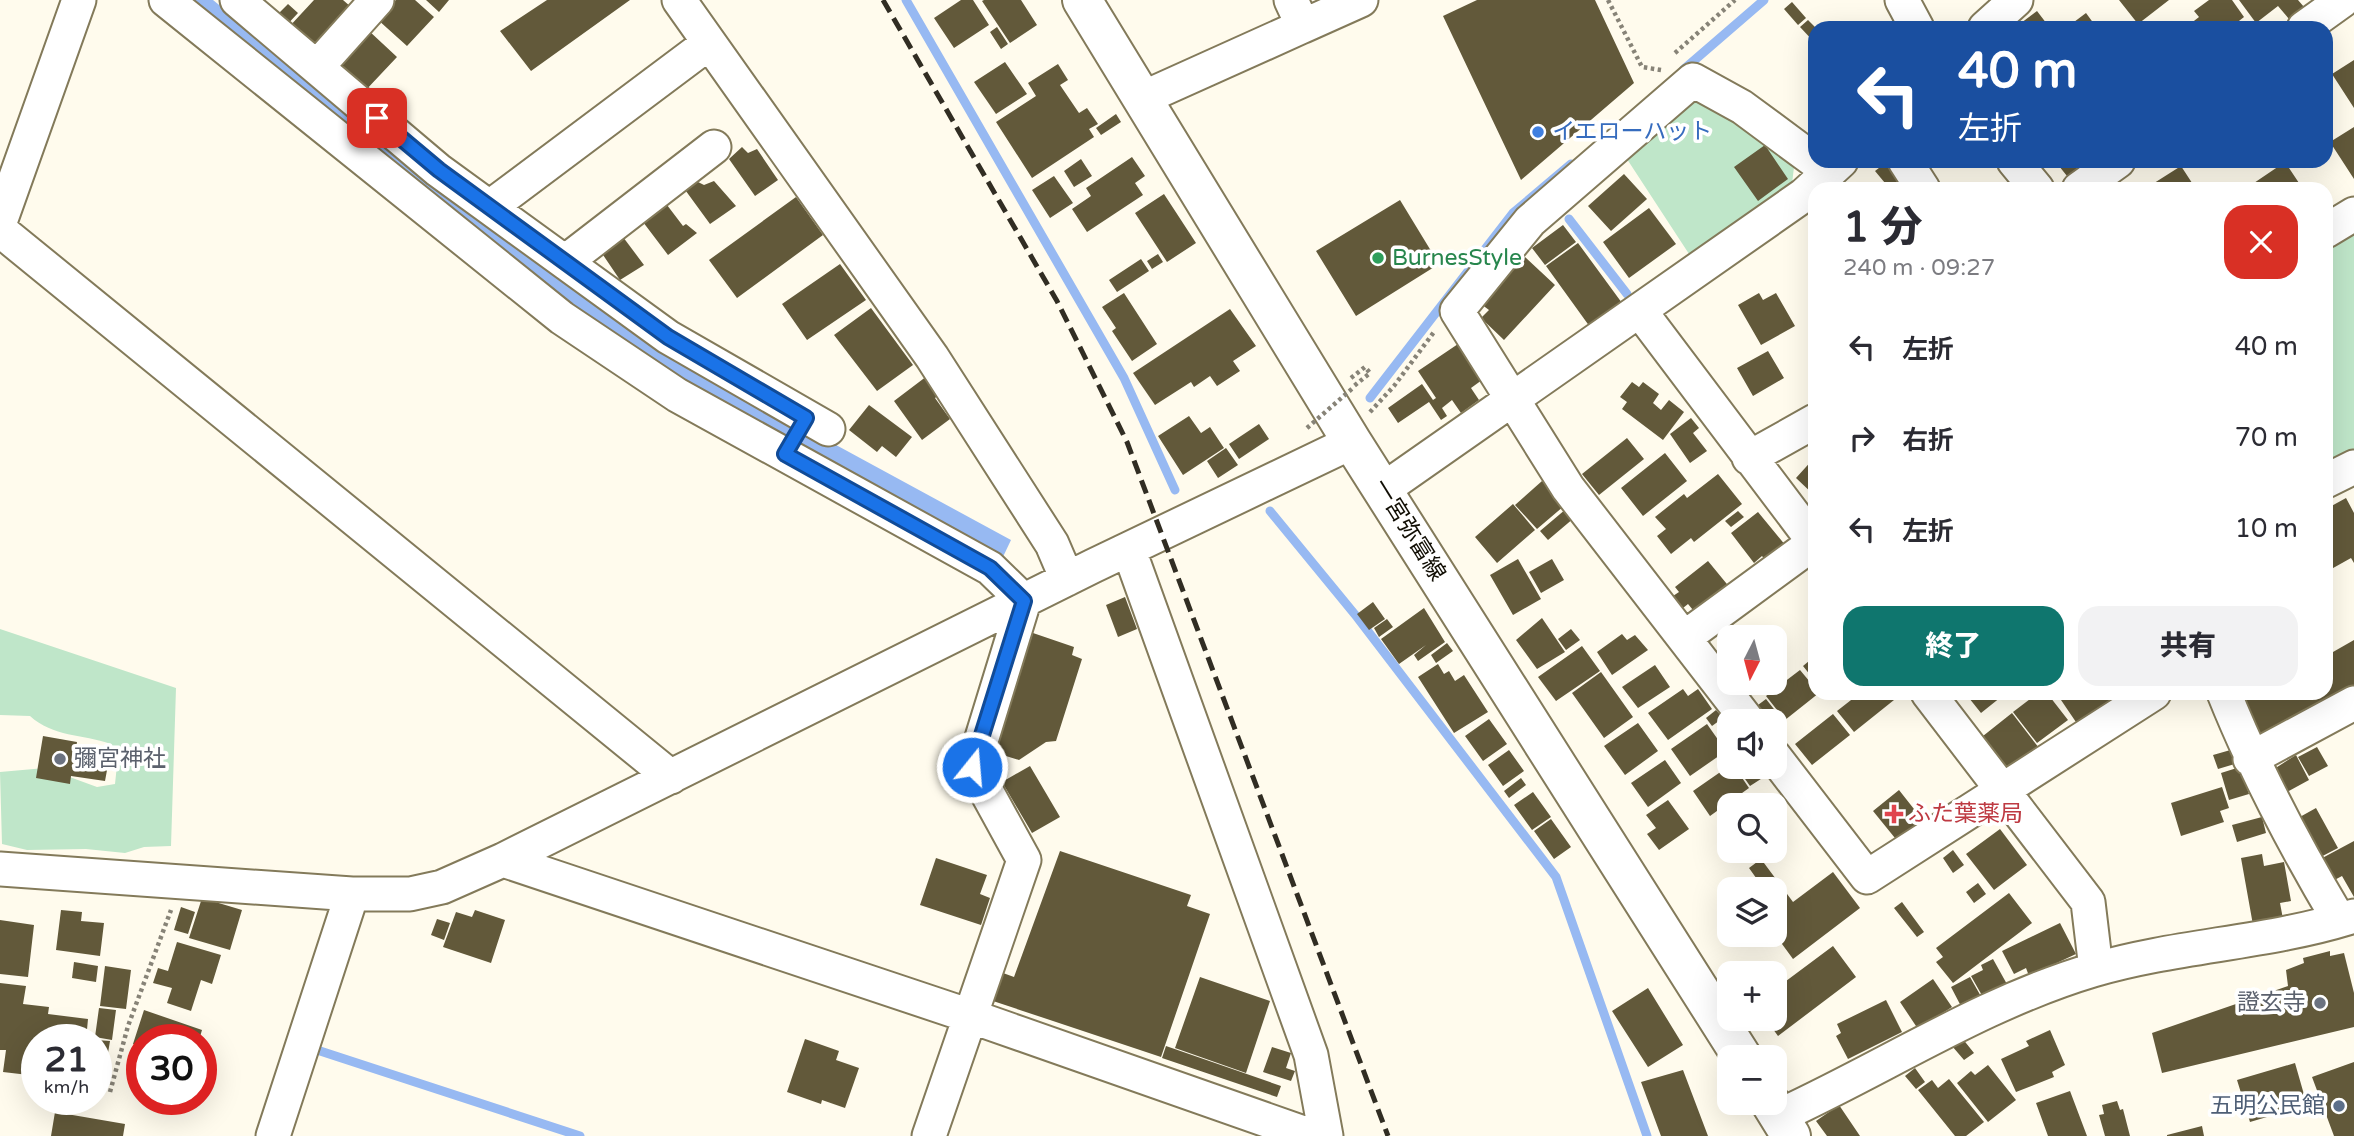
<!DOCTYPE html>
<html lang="ja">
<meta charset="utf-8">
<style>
body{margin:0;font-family:"Varela Round","Noto Sans JP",sans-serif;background:#f2f2f3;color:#2b2b33;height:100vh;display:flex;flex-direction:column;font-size:26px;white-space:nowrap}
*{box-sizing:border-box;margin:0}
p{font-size:23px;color:#7c7c81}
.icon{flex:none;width:38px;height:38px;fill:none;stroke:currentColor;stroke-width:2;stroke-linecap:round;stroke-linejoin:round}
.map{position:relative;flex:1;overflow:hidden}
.drawer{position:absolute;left:1808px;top:182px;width:525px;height:518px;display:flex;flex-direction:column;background:#fff;border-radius:21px;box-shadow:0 7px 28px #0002}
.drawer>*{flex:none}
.guide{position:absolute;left:1808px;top:21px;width:525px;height:147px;border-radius:21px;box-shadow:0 7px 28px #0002;background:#1a4fa0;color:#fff;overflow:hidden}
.needle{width:46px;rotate:186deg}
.buttons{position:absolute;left:1717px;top:625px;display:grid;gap:14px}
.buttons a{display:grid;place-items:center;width:70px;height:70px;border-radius:14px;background:#fff;box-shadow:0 7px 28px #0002;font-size:35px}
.speed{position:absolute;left:21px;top:1024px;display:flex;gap:14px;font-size:35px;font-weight:700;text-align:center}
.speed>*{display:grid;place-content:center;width:91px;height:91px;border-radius:50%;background:#fff;box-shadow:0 7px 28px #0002;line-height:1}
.speed small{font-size:18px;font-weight:400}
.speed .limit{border:10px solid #d22;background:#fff;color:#111}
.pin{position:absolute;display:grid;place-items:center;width:60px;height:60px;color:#fff;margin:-30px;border-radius:14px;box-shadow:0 4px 10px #0006}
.me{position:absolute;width:77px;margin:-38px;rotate:17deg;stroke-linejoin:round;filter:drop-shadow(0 0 5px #0008)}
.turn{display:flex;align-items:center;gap:24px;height:147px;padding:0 35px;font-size:32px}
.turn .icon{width:91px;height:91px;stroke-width:2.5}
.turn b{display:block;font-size:49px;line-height:60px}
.round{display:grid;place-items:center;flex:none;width:74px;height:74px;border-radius:21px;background:#f2f2f3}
.overview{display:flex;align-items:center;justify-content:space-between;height:119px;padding:0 35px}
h1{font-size:42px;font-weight:800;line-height:52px}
.cta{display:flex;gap:14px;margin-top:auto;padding:14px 35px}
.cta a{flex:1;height:80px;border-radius:21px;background:#0f766e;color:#fff;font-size:28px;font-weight:800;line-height:80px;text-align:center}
.cta a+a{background:#f2f2f3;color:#2b2b33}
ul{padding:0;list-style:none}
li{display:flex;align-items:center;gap:21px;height:91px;padding:0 35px}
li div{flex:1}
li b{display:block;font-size:26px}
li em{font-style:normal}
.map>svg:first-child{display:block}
.green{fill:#bfe6c9}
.water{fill:#97b9f2}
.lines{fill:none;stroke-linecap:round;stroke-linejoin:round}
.stream{stroke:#97b9f2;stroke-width:9}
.building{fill:#62593a}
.minor-casing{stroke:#837a5a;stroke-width:37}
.major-casing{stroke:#837a5a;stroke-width:42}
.path{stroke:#878377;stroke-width:4.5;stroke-dasharray:3.5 3.5;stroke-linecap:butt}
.minor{stroke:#fff;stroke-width:33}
.major{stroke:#fff;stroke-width:38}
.rail{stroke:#312d23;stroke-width:5;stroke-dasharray:14 7;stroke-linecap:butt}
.path-bridge{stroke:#878377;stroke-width:4.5;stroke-dasharray:3.5 3.5;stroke-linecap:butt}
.route-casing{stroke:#114b97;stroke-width:18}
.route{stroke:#1a73e8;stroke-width:12}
.shop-dot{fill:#3f7fe0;stroke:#fff;stroke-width:2.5}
.leisure-dot{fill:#2e9e5b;stroke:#fff;stroke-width:2.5}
.worship-dot{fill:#6b7280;stroke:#fff;stroke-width:2.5}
.health-dot{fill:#e0444e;stroke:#fff;stroke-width:2.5}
.service-dot{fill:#5c6f8a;stroke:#fff;stroke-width:2.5}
.labels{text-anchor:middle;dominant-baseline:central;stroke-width:7;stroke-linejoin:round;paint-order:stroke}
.shop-label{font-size:23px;fill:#366cbe;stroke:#fff;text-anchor:start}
.leisure-label{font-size:23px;fill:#27864d;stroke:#fff;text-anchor:start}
.street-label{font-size:23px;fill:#100d03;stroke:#fff}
.worship-label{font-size:23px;fill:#5b616d;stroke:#fff;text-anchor:start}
.health-label{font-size:23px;fill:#be3a42;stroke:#fff;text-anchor:start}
.service-label{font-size:23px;fill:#4e5e75;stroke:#fff;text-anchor:end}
</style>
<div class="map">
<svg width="2354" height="1136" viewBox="0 0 2354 1136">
<rect width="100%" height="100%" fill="#fffbed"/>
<path class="green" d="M1706 101 1754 131 1794 167 1792 184 1691 257 1625 156 1687 104Z
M2354 228V454L2326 469V244Z
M0 629 176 688 171 846 144 847 125 853 86 849 27 850 2 844 0 772 45 768 97 787 115 784 117 765 111 744C82 734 53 737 30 716L0 715Z"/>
<path class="water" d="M182 0H213L434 180 696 369 1011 540 1001 561 656 371Z"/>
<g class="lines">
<path class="stream" d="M906 0 1124 378 1175 490
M1683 70 1764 0
M1569 219 1627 294
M1370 398 1513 213 1571 164
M1270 511 1357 617 1556 877 1647 1136
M314 1049 580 1136"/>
</g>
<path class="building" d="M314 0H343L351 7 311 50 288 28Z
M396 0H415L434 17 407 46 377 19Z
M426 0H449L439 12Z
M547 0H630L531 71 500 31Z
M961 0H973L989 25 954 48 934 18Z
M984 0H1021L1037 25 1010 43 982 1Z
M1477 0H1595L1634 83 1521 180 1443 16Z
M2119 0H2169L2138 24Z
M2209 0H2232L2244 17 2230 28H2185L2199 17 2194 11Z
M2239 0H2298L2304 7 2289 19 2278 6 2256 23Z
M1792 2 1806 18 1798 25 1784 9Z
M288 4 298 13 284 28 274 18Z
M2037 11 2050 28H2025L2021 23Z
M2086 13 2097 28H2066Z
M1808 20 1815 27V43L1800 27Z
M997 27 1008 44 1001 49 990 32Z
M368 30 397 57 364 92 335 66Z
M2354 60V108L2332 74Z
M1005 62 1027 94 996 114 974 82Z
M1058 64 1068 80 1060 85 1079 113 1087 108 1098 124 1089 129 1094 137 1032 178 996 122 1036 96 1028 83Z
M1116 114 1121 122 1101 135 1096 128Z
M2354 127V179L2330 142Z
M1765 145 1788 179 1758 201 1734 167Z
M742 147 748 153 757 149 778 180 755 196 729 159Z
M1132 157 1145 176 1135 183 1143 195 1087 232 1072 209 1091 196 1086 188Z
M1081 159 1092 176 1074 187 1064 171Z
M1888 161H1894L1906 177 1890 189 1875 171Z
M2055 161H2087L2067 176Z
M2285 162 2303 189H2254L2251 185Z
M2181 166 2196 189H2153L2151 185Z
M1624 174 1647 199 1611 231 1588 206Z
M1054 176 1073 203 1050 218 1032 190Z
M696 181 704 185 714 181 736 206 710 224 683 187Z
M1164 194 1196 243 1167 262 1135 213Z
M796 197 823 235 737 298 709 260Z
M1400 200 1439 264 1356 316 1316 251Z
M667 205 683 226 686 224 697 233 668 255 643 222Z
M1649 208 1676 244 1629 278 1603 242Z
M1563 225 1576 242 1545 265 1532 248Z
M620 233 644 265 620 280 599 249Z
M1578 243 1622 303 1590 327 1546 266Z
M1158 254 1163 262 1152 269 1147 261Z
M1525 257 1555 285 1504 340 1481 318 1489 310 1481 304Z
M1141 259 1149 271 1117 292 1109 280Z
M840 264 866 300 807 340 782 304Z
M1124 293 1157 344 1132 361 1112 331 1116 328 1102 307Z
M1759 293 1763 300 1776 293 1795 326 1761 345 1738 305Z
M871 308 913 365 877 391 834 335Z
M1230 309 1256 346 1233 361 1240 371 1217 386 1210 376 1194 387 1191 382 1155 405 1133 373Z
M1458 344 1482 380 1471 388 1479 400 1461 413 1452 400 1442 408 1447 416 1441 420 1429 402 1398 423 1388 408 1422 384 1433 400 1436 398 1418 371Z
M1768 351 1784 378 1753 396 1737 368Z
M927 376 940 394 935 398 950 419 922 440 894 401Z
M1632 382 1639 387 1643 382 1659 394 1653 403 1661 410 1669 400 1684 412 1663 440 1622 409 1627 402 1620 397Z
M869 405 912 437 896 457 882 446 877 452 849 430Z
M1189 416 1201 433 1210 427 1224 448 1183 475 1158 436Z
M1691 418 1699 428 1693 433 1707 451 1690 463 1670 434Z
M1259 424 1269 439 1239 459 1229 444Z
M1627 438 1644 459 1599 495 1582 474Z
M1226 448 1238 465 1218 478 1207 461Z
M1665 453 1687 481 1643 516 1621 488Z
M1815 457V496L1796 478Z
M1718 474 1742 504 1694 542 1691 538 1671 554 1657 536 1666 529 1655 517 1684 494 1687 498Z
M1542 481 1564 506 1537 529 1515 505Z
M2346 498 2354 513V563L2351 558 2326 572V509Z
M1513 504 1535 530 1497 563 1475 537Z
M1566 509 1574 518 1548 540 1540 531Z
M1738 511 1744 517 1731 527 1725 521Z
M1758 512 1786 546 1766 561 1762 556 1754 563 1731 533Z
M1518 559 1541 599 1513 615 1490 575Z
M1552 559 1564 580 1541 593 1529 572Z
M1708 561 1731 589 1698 616 1688 604 1683 608 1673 596 1679 592 1675 587Z
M1125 597 1137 629 1118 637 1106 605Z
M1373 602 1385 619 1369 630 1357 614Z
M1424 608 1445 642 1418 661 1414 655 1426 645 1399 664 1381 639Z
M1542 618 1565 652 1537 669 1516 640Z
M1387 619 1393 627 1379 637 1374 628Z
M1571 629 1580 640 1566 650 1558 639Z
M1033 633 1074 647 1072 655 1082 659 1056 741 1046 742 1019 760 993 752Z
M1622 634 1627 640 1635 635 1648 650 1612 675 1597 652Z
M2354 640V688L2262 739 2242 702 2258 693H2326V656Z
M1447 643 1453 651 1436 663 1431 655Z
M1582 646 1600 671 1556 701 1538 677Z
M1815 656V681L1803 666Z
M1438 664 1444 674 1449 671 1455 681 1464 675 1488 712 1454 733 1418 677Z
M1655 665 1670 687 1638 708 1622 687Z
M1800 670 1815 688V693H1819L1785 720 1766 696Z
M1601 672 1633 717 1604 738 1572 693Z
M1683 689 1688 696 1698 689 1712 709 1668 740 1648 713Z
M1860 693H1897L1899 696 1854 732 1837 711Z
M1965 693H2006L1981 713Z
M2038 693H2047L2068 720 2037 743 2013 712Z
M2069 693H2107L2115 705 2080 728 2061 700Z
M1766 699 1785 723 1774 731V721H1765L1754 708Z
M1716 710 1723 718 1712 726 1706 718Z
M2012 713 2039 748 2010 771 1983 736Z
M1833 714 1850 735 1812 765 1795 744Z
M1489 719 1507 744 1483 761 1465 736Z
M1638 723 1658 751 1625 775 1604 746Z
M1707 724 1726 751 1690 776 1671 749Z
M43 736 77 742 76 748 110 754 105 781 71 776 70 784 36 778Z
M2317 747 2328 766 2309 776 2298 757Z
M2234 749 2238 763 2218 769 2213 755Z
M1509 750 1524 771 1503 786 1488 765Z
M2296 755 2309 780 2287 792 2274 769Z
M1665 760 1681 783 1648 807 1631 783Z
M1030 766 1060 817 1032 833 1002 782Z
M1729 766H1734L1749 788 1710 816 1693 791Z
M1742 766H1757L1764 777 1750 786 1738 769Z
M2240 767 2249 794 2229 800 2221 773Z
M1521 778 1526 785 1509 798 1504 791Z
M2222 787 2229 808 2220 811 2224 822 2181 836 2171 803Z
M1899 790 1925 823 1899 843 1873 811Z
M1533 792 1551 817 1532 830 1514 805Z
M1668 800 1689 829 1659 850 1647 834 1656 828 1646 815Z
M2316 808 2338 848 2311 862 2289 823Z
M2262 817 2266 833 2237 842 2232 825Z
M1551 819 1571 847 1554 859 1534 831Z
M2000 829 2027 865 1994 890 1966 854Z
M2354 841V897L2342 876 2325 885 2313 863Z
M1953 850 1964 865 1953 873 1943 858Z
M1060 851 1191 895 1187 906 1210 914 1161 1057 993 1001 1003 973 1014 977Z
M2262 854 2264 866 2284 862 2291 901 2280 903 2283 919 2253 925 2241 858Z
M936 858 987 875 980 894 990 898 981 925 920 905Z
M1761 859 1793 902 1833 872 1860 908 1793 959 1774 933V925L1786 917 1774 902V889H1764L1749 868Z
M1978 883 1986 894 1974 903 1966 892Z
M2009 893 2032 923 1953 983 1936 962 1943 957 1936 948Z
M202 898 242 910 230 950 189 938Z
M1902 902 1924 932 1917 937 1894 908Z
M181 907 195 912 188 934 174 930Z
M61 910 82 912 81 921 104 923 100 956 56 950Z
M475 910 505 920 491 963 443 947 456 912 472 917Z
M437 919 450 923 444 940 431 935Z
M0 920 34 925 28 977 0 974Z
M2060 923 2076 954 2029 976 2026 968 2014 974 2002 951Z
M177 942 221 955 212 984 201 980 191 1011 167 1003 172 988 153 983 158 968 168 971Z
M1833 946 1856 977 1778 1036 1765 1018H1774V990Z
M2330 951V956L2344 953 2354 993V1027L2162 1073 2152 1033 2288 986 2286 970 2304 963 2303 958Z
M1993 959 2008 986 1984 999 1971 976 1983 970 1981 965Z
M74 962 98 966 96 982 72 978Z
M105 966 131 970 126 1009 100 1006Z
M1200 977 1270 1001 1246 1073 1175 1048Z
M1970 977 1983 1000 1963 1010 1951 987Z
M1933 979 1952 1007 1918 1029 1900 1002Z
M0 983 26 986 23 1004 49 1007 48 1014 88 1019 86 1040H37V1076L3 1072 6 1050H0Z
M1648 988 1683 1045 1648 1067 1612 1011Z
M1886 1000 1902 1032 1848 1059 1836 1036 1841 1033 1837 1024Z
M99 1008 116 1010 112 1040 95 1037Z
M144 1010 202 1030 199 1040H142V1046L133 1044Z
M2050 1030 2065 1065 2052 1072 2054 1077 2016 1092 2001 1059 2029 1046 2026 1041Z
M1962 1038 1974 1053 1964 1060 1952 1046Z
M805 1039 839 1051 836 1060 859 1068 845 1108 822 1100 821 1104 787 1092Z
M96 1040 110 1041 108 1053 96 1052Z
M1166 1046 1281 1086 1277 1097 1162 1058Z
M1272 1047 1291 1053 1286 1068 1295 1071 1291 1081 1263 1072Z
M2354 1062V1136H2334L2312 1077Z
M2295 1063 2307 1105 2250 1122 2237 1080Z
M1988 1065 2016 1100 1988 1122 1957 1083 1971 1071 1975 1075Z
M1915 1068 1925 1082 1916 1089 1905 1076Z
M1683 1070 1708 1136H1661L1641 1082Z
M1949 1079 1984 1122 1966 1136H1955L1918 1090 1932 1080 1938 1088Z
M2070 1091 2087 1136H2048L2036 1103Z
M44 1099H73L70 1111 42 1106Z
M2117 1101 2120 1110 2123 1109 2130 1136H2105L2099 1115 2104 1114 2102 1105Z
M1839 1105 1860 1136H1827L1816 1121Z
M55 1112 125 1124 123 1136H51Z
M2202 1126 2204 1136H2167V1135Z"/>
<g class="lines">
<defs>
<path id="minor" d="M166 0 562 318 677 395 990 568 1024 601
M237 0 438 170 668 337 828 429
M679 0 932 357 1052 544 1067 579
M1291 0 1303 26 1361 0
M1902 0 1917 28
M1985 28 2016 0
M2304 28 2343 0
M317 67 377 0
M1143 98 1303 26
M1905 161 1923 189
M2014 161 2037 189
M2079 189 2118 161
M490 207 709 43
M0 222 79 0
M0 230 671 777
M2326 231 2354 214
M565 262 714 147
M1640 311 1815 543
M1749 458 1815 421
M2326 481 2354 467
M1384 489 1804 195 1841 161
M1129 550 1311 1055 1326 1136
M1684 638 1815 542
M1928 693 2088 902 2096 969
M2224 693C2256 773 2295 846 2339 920
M1748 721 1568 488 1457 311 1530 221 1693 80 1742 107 1815 161
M1774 756 1867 877 2154 693
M2250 759 2354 703
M503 860 970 1016 1312 1136
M0 869 352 894H410L442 887 503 860 1093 566 1352 442
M1779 1116C1884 1068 1982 1003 2093 970 2178 945 2270 943 2354 916
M273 1136 352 894
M929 1136 1024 860 973 767 1024 601"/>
<path id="major" d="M1082 0 1352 442 1742 1057
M1770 1102 1791 1136"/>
</defs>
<use href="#minor" class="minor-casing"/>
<use href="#major" class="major-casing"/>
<path class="path" d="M1608 0 1642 67 1661 70
M1675 53 1735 0
M1351 378 1365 367 1370 373 1354 386
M1370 412 1394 386 1434 332
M110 1092 128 1026 171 910"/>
<use href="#minor" class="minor"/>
<use href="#major" class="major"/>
<path class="rail" d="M883 0 1057 301 1127 442 1388 1136"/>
<path class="path-bridge" d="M1307 428 1354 387"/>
</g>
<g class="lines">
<defs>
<path id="route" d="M377 118 439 170 668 337 806 418 785 454 990 568 1024 601 972 767"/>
</defs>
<use href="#route" class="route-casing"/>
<use href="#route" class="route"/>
</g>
<circle class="shop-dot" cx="1538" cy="132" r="7"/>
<circle class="leisure-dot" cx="1378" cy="258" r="7"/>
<g class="worship-dot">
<circle cx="60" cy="759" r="7"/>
<circle cx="2320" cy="1003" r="7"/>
</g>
<path class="health-dot" d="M1890.5 803.5h7v7h7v7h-7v7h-7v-7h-7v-7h7z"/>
<circle class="service-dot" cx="2339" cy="1106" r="7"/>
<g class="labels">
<g class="shop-label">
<text x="1552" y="132">イエローハット</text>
</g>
<g class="leisure-label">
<text x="1392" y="258">BurnesStyle</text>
</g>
<g class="street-label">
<text transform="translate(1409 530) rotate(58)">一宮弥富線</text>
</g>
<g class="worship-label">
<text x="74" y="759">彌宮神社</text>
<text x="2306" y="1003" text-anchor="end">證玄寺</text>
</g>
<g class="health-label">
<text x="1908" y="814">ふた葉薬局</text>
</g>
<g class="service-label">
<text x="2325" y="1106">五明公民館</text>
</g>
</g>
</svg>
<div class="buttons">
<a><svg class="needle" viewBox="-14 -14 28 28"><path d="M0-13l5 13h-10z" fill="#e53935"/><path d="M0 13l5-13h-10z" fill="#7c7c81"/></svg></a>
<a><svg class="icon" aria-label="sound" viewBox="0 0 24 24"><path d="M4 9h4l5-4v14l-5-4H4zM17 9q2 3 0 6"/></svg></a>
<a><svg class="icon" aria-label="search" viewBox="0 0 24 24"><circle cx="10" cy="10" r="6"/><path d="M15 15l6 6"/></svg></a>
<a><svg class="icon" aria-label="layers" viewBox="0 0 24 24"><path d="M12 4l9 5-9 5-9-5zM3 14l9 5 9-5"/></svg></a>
<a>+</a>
<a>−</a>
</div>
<div class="speed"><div>21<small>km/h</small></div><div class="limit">30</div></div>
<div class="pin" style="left:377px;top:118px;background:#d93025"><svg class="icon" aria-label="arrive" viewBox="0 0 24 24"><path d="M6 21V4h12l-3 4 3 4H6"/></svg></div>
<svg class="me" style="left:972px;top:767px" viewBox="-20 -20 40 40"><circle r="17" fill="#1a73e8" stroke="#fff" stroke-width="3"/><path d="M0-11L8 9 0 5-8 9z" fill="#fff"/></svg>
<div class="guide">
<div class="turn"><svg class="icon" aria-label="left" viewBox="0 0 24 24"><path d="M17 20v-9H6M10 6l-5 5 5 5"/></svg><div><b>40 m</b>左折</div></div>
</div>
<section class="drawer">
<div class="overview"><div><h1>1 分</h1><p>240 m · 09:27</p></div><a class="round" style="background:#d93025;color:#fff"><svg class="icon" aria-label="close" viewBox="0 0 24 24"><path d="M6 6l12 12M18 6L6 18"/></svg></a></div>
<ul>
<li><svg class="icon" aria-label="left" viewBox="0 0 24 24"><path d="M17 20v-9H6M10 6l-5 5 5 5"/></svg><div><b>左折</b></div><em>40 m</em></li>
<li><svg class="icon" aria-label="right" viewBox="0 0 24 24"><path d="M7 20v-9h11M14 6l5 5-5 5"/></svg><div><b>右折</b></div><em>70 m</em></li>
<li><svg class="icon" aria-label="left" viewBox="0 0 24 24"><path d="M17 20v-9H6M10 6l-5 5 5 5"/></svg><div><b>左折</b></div><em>10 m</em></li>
</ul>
<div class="cta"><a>終了</a><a>共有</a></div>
</section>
</div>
